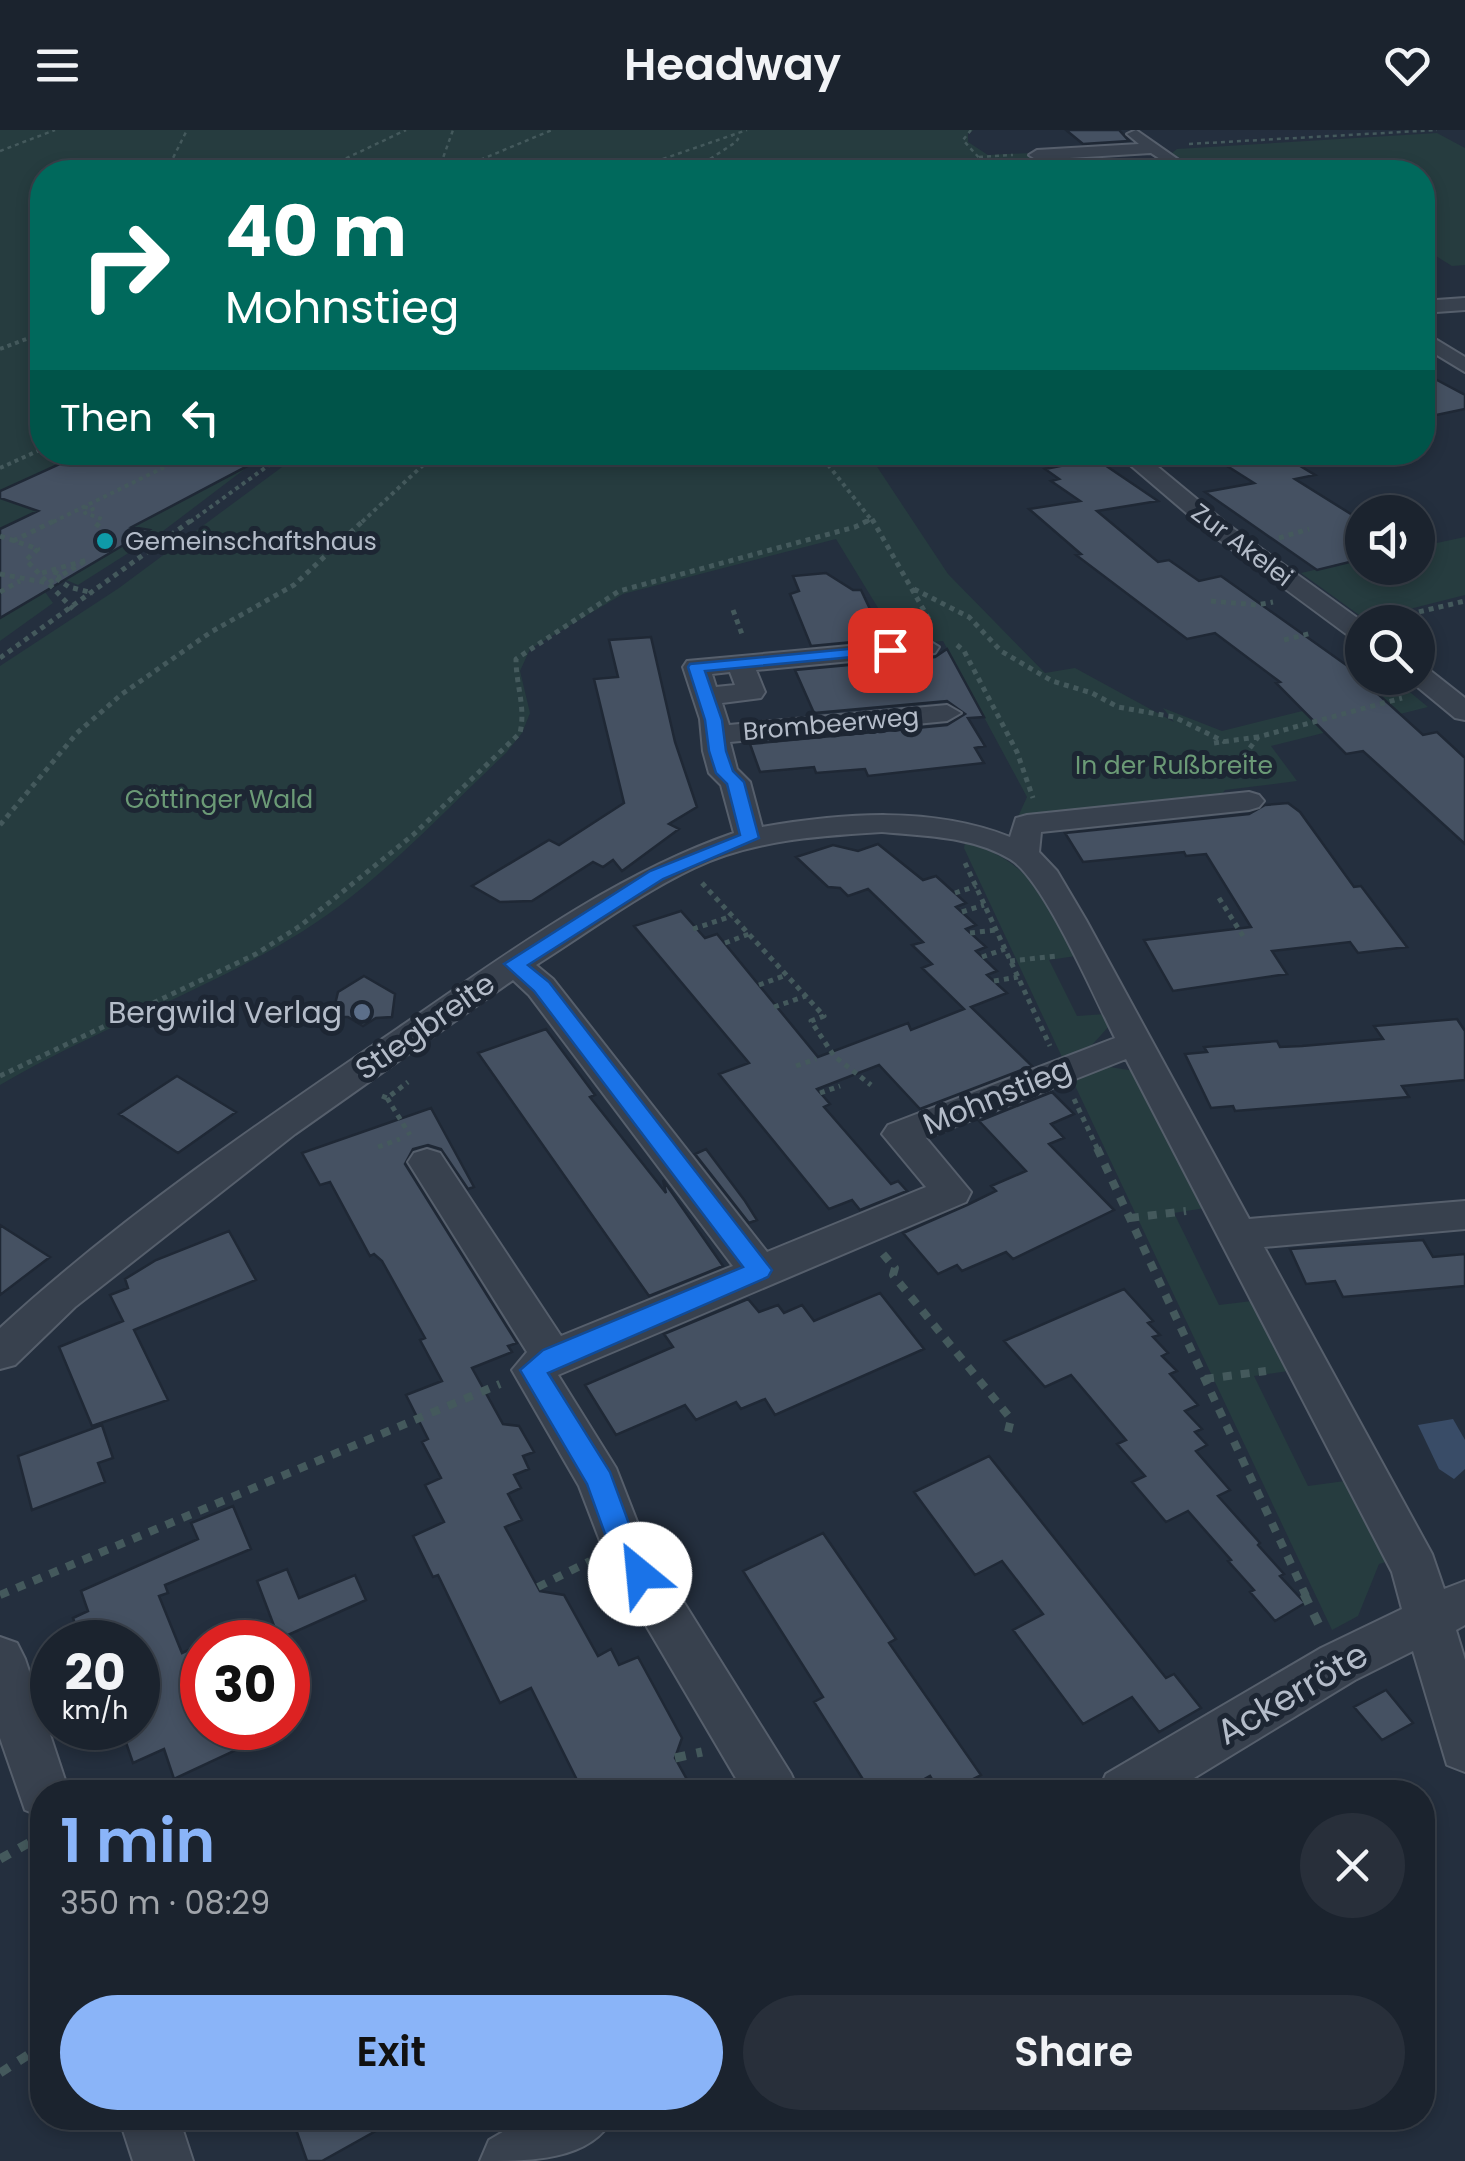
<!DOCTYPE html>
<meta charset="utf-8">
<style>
body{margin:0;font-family:Poppins,sans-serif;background:#282f3a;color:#f1f3f6;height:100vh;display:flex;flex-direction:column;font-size:38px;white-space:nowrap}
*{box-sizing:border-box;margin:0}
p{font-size:32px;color:#a0a4aa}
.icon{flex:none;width:55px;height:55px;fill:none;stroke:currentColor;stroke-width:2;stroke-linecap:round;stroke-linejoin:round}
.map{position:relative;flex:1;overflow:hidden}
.details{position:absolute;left:30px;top:1650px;width:1405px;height:350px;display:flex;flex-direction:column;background:#1b232e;border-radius:40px;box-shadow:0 5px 15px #0003,0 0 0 2px #39404a}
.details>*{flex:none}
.banner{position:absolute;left:30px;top:30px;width:1405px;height:305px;border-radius:40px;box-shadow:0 5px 15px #0003,0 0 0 2px #39404a;background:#00695c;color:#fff;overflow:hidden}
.controls{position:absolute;left:1345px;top:365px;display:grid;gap:20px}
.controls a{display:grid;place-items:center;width:90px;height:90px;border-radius:50%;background:#1b232e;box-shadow:0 5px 15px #0003,0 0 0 2px #39404a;font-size:50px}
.speed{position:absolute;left:30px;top:1490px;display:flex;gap:20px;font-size:50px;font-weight:700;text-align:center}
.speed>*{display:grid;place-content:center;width:130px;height:130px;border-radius:50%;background:#1b232e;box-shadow:0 5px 15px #0003,0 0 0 2px #39404a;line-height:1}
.speed small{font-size:25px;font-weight:400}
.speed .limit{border:15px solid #d22;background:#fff;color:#111}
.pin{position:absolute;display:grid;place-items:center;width:85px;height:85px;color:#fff;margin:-42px;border-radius:20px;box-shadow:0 5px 15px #0006}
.me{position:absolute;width:110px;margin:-55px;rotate:332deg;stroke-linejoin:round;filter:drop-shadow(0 0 8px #0008)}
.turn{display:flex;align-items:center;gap:35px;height:210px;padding:0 30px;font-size:45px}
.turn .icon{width:130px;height:130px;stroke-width:2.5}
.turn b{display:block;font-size:70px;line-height:85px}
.then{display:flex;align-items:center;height:95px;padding:0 30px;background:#0003;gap:20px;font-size:38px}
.round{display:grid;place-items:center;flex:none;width:105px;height:105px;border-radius:52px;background:#282f3a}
.head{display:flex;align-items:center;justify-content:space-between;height:170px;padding:0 30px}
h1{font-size:60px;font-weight:600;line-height:75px;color:#8ab4f8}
.action{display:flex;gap:20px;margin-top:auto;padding:20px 30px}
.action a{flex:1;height:115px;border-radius:60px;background:#8ab4f8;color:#111;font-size:40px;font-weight:600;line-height:115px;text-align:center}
.action a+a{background:#282f3a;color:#f1f3f6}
header{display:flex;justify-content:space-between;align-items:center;height:130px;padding:0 30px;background:#1b232e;font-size:45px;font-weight:600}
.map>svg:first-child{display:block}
.green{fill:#263c3f}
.water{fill:#394c67}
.building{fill:#455162;stroke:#1f2835;stroke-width:2.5}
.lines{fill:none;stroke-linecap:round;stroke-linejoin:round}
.street-casing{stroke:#565f6c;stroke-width:4}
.path-far4{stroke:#44595c;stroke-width:2.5;stroke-dasharray:4 4;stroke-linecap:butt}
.path-far3{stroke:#44595c;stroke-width:4;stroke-dasharray:4 4;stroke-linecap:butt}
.path-far2{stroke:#44595c;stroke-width:5;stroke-dasharray:5 5;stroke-linecap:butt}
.path-far1{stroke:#44595c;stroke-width:8;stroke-dasharray:9 9;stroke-linecap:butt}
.path{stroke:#44595c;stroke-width:9;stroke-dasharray:11 11;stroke-linecap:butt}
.street{fill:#38414e;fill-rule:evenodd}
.route{fill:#1a73e8;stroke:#114b97;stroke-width:2.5}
.culture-dot{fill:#0f9aa8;stroke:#1d2633;stroke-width:4}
.service-dot{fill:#5c6f8a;stroke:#1d2633;stroke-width:4}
.labels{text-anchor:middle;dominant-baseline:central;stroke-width:10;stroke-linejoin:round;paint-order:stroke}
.far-poi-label{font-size:25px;fill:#b4bcc9;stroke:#1d2633;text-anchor:start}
.far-street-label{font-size:25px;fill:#b4bcc9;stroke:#1d2633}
.far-park-label{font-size:25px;fill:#6b9a76;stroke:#1d2633}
.poi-label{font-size:30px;fill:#b4bcc9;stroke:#1d2633;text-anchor:end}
.street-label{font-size:30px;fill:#b4bcc9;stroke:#1d2633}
.near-street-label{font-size:35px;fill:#b4bcc9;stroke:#1d2633}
</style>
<header><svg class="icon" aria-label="menu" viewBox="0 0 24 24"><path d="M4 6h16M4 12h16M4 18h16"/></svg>Headway<svg class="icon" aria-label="heart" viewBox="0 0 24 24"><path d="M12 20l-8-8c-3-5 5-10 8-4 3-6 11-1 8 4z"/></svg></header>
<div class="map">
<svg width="1465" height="2031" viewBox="0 0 1465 2031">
<rect width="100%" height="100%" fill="#242f3e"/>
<path class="green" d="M0 0H974L968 3V12L988 25 1030 23 1054 42H42V322L266 323 163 401 78 455 52 444 35 448 53 473 0 511Z
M1437 3 1465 18V135L1452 136 1423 118 1422 42H1201L1172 23 1177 19Z
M301 323H868L948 444 1045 543 1075 538 1174 592 1163 578 1222 601 1391 559 1394 549 1428 577 1271 616 1297 651 1225 660 1221 665 1017 689 1027 667 943 511 900 514 836 409 623 464 530 519 520 541 530 583 522 603 506 623C441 684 376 756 300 803 204 862 97 898 0 955V536L119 458Z
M1465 407V465L1366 490 1301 443 1362 429V438H1418V417Z
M965 713C1031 729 1045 771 1076 826L1049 830 1077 886 1105 884 1111 894 1091 916 1062 927 964 718Z
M1097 935 1135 941 1205 1078 1174 1083 1219 1175 1252 1171 1288 1241 1254 1246 1308 1356 1345 1351 1386 1432 1379 1434 1358 1486 1332 1500 1071 947Z"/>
<path class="water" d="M1453 1289 1465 1310V1339L1454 1349 1439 1339 1418 1295Z"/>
<path class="building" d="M1066 0H1119L1129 11 1083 14Z
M1422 242 1465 265V279L1422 288Z
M86 322H274L132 397 149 400 0 488V399L38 381 0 368V361Z
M1205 322H1277L1315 345 1295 349 1362 391V429L1317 440 1205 362 1254 353Z
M1096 329 1158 371 1097 381 1158 432 1169 430 1199 451 1221 446 1373 554 1368 555 1423 605 1437 602 1465 628V714L1363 621 1346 624 1276 553 1280 552 1215 503 1187 509 1076 425 1081 424 1029 379 1080 371 1051 351 1059 349 1045 339Z
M826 443 853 460H861L884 509 811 516 790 464 799 461 793 446Z
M651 507 675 612 697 677 669 694 679 699 622 741 613 730 603 737 593 732 532 771 500 772 472 756 549 710 559 715 624 673 594 549 618 547 609 510Z
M947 519 984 587 968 588 985 616 975 618 984 633 868 646 865 639 816 643 814 637 760 642 750 614 947 595 965 584 947 571 814 583 795 540 935 527Z
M1288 673 1300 682 1354 757 1361 756 1407 817 1358 823 1350 812 1272 821 1287 844 1173 861 1144 810 1251 797 1206 724 1186 726 1184 722 1083 732 1065 703 1249 684 1265 675Z
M878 714 923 750 936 746 966 773 956 777 976 795 966 799 986 817 976 821 997 841 987 845 1007 863 971 877 1032 936 920 979 879 935 817 959 830 974 824 977 891 1054 898 1051 907 1061 860 1080 852 1070 829 1079 719 944 749 933 634 796 681 781 705 808 717 804 818 927 908 893 911 900 964 879 922 838 932 834 912 815 923 812 868 759 848 766 840 758 828 757 796 727 833 715 858 721Z
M364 846 395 864 392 887 376 888 363 896 348 887H332L338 862Z
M1457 889 1465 901V950L1402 956 1409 967 1235 981 1233 976 1211 978 1185 924 1207 922 1204 917 1277 911 1280 917 1302 916 1383 909 1374 896Z
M546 899 595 965 590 967 666 1063 663 1050 723 1136 649 1166 478 923Z
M177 946 236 982 178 1023 119 984Z
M1052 962 1074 984 1051 994 1064 1008 1049 1014 1114 1080 1013 1129 1006 1122 962 1141 957 1135 938 1144 903 1103 967 1075 996 1061 991 1056 1026 1041 979 991Z
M431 978 474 1057 468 1059 441 1019 428 1015 413 1019 405 1034 517 1213 508 1216 512 1222 472 1238 503 1294 519 1296 534 1322 523 1326 529 1339 514 1345 521 1358 508 1364 522 1390 505 1397 540 1461 564 1465 598 1526 611 1519 619 1535 638 1527 682 1608 675 1628 694 1662H583L531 1558 500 1573 438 1445 433 1447 413 1406 444 1392 425 1355 441 1348 422 1312 428 1309 406 1265 442 1251 420 1210 425 1208 382 1131 374 1124 370 1126 330 1052 320 1055 302 1023Z
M706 1019 745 1071 757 1090 749 1093 695 1024Z
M0 1095 50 1127 0 1165Z
M229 1101 256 1150 134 1200 168 1270 92 1296 59 1217 123 1191 110 1165 128 1158 125 1149 156 1130Z
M1423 1110 1433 1127 1465 1124V1156L1343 1167 1335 1151 1306 1154 1290 1119Z
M1124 1159 1153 1191 1148 1193 1160 1205 1153 1207 1168 1223 1162 1226 1177 1241 1170 1244 1198 1275 1185 1281 1202 1299 1195 1302 1207 1315 1196 1321 1230 1360 1218 1366 1260 1413 1258 1415 1284 1444 1280 1446 1305 1473 1275 1491 1250 1462 1254 1460 1228 1431 1231 1430 1188 1381 1166 1392 1132 1352 1145 1346 1117 1314 1126 1310 1071 1245 1045 1257 1004 1211Z
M880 1163 924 1219 775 1285 765 1269 741 1279 736 1272 696 1290 685 1275 616 1305 585 1255 673 1217 664 1204 748 1169 759 1182 778 1175 784 1183 802 1175 814 1191Z
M102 1295 113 1328 98 1333 105 1352 32 1380 18 1326Z
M989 1326 1166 1548 1174 1544 1201 1578 1159 1602 1132 1567 1083 1594 1013 1500 1043 1484 1002 1431 975 1445 914 1362Z
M233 1376 251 1419 165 1455 168 1463 159 1466 182 1523 202 1514V1598H283L174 1649 164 1619 133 1633 121 1598H138V1512H81L73 1488 88 1481 81 1461 198 1409 191 1393Z
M823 1403 896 1509 889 1513 981 1645 948 1662H940L930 1646 901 1662H871L814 1572 823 1567 743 1441Z
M287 1439 299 1468 355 1445 366 1470 279 1509 257 1451Z
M1386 1560 1413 1593 1382 1610 1354 1577Z
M292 1988H399L322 2031H307Z"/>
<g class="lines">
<defs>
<path id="street" d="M1136 0 1196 42H1180L1151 23 1037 30 1029 25 1037 20 1139 14 1127 4Z
M1465 168V180L1422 183V171Z
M1422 201 1465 227V242L1422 216Z
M1115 322H1140L1227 394 1363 492 1362 512 1353 509 1211 404Z
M926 509 939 517 935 523 756 540 765 562 761 568 722 573 729 595 947 575 961 583 947 591 730 612 737 639 750 652 762 697C843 683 932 676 1010 707L1016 688 1027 685 1249 662 1259 665 1264 671 1259 677 1249 680 1041 702 1039 722 1057 741 1086 790 1249 1089 1465 1071V1099L1264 1117 1432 1424 1444 1459 1465 1451V1495L1456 1500 1465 1530V1642L1447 1635 1413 1521 1355 1550 1171 1662H1098L1106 1644 1321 1518 1402 1479 1392 1442 1126 929 926 1008 971 1062 966 1072 558 1245 616 1338 643 1407 791 1644 799 1662H744L607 1429 579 1356 512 1240 527 1222 408 1032 414 1023 427 1019 440 1023 561 1206 733 1136 529 865 513 850 295 1004 75 1177 15 1235 0 1239V1198C123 1085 263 990 400 897 505 825 613 745 734 703L721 655 709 643 703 621 700 589 683 537 687 531ZM730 542 735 555 716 557 712 544ZM882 702C924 706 972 706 1010 729 1044 749 1095 869 1115 908L888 995 882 1004 926 1057 767 1122 553 849 536 835C587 803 639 764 694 738 752 710 818 706 882 702Z
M1418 536 1427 538 1465 568V590L1455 588 1409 550 1418 548Z
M0 1507 17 1513 25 1529 69 1662H42V1687L25 1680 0 1608Z
M119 1988H179L193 2031H133Z
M527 1988H613C590 2031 530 2031 480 2031L489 2010Z"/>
</defs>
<use href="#street" class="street-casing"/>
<path class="path-far4" d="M971 0 963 10 981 30 977 42
M1189 14 1437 0
M0 21 55 0
M979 27 1013 25
M166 42 187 0
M317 42 406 0
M438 42 453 0
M451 42 552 0
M625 42 747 0
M690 42 736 12 738 9 732 5"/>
<path class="path-far3" d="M0 219 42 203
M818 322 873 392
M0 338 42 319
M84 377 93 379 85 383 102 389 100 392
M53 392 195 322
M190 392 287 322
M362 392 437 322
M866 392 871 389"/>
<path class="path-far2" d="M872 389 930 491
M96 397 102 389
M0 406 38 419 26 430 73 479
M1279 408 1309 399
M13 411 58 389
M42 443 87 430 62 445 51 441
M0 444 48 453 61 446
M56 448 69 457 93 463
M914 459 969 487 1001 521 1052 551 1092 563 1118 577 1174 587 1225 612
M0 462 20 451
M1211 471 1257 475 1273 472
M733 480 743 507
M1380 491 1465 471
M1284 510 1312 503
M957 515 964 521 1017 622 1033 668
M0 528 193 389
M1214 613 1257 607
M1237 644 1238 634 1258 607 1402 568
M0 695 77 603 122 564 211 502 294 455 365 389
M965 733 1050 916
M702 753 824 886 811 891 834 926 871 955
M955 763 976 756
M1219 768 1243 806
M962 782 984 775
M693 799 732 786
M970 803 996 800
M725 813 749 804
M982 827 1005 819
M1010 831 1057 826
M994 851 1018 847
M759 855 786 845
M774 877 806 866
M796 936 816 929
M0 946 256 824 300 796 413 705 520 603C526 577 516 556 516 529L619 461 855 397 871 389
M820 963 840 956
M382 966 387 968 408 952
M387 968 410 1005
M1074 969 1098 1020
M378 1017 400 1009"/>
<path class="path-far1" d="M1097 1018 1306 1466
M1130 1088 1186 1081
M883 1124 895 1138 893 1145 1011 1289 1007 1306
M1205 1249 1266 1241
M538 1457 590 1431
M0 1465 500 1254"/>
<path class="path" d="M1304 1464 1320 1497
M675 1628 702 1622
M983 1662 1001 1652 1027 1659
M0 1729 41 1706
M0 1943 42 1916"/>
<use href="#street" class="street"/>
</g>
<path class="route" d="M890 515 898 520 895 523 705 541 722 590 726 621 733 641 744 652 759 708 663 749 528 835 549 852 772 1140 768 1147 548 1243 610 1342 635 1410 655 1444 651 1453 640 1457 630 1453 609 1415 587 1354 520 1240 543 1220 743 1137 534 861 504 834 650 741 740 705 727 654 716 643 709 621 705 590 688 537 690 534Z"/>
<circle class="culture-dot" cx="105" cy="411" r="10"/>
<circle class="service-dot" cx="362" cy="882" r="10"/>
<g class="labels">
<g class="far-poi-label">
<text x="125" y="411">Gemeinschaftshaus</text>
</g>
<g class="far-street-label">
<text transform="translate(1242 415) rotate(37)">Zur Akelei</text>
<text transform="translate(831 594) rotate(-5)">Brombeerweg</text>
</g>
<g class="far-park-label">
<text x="1174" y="635">In der Rußbreite</text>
<text x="219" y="669">Göttinger Wald</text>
</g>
<g class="poi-label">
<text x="342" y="882">Bergwild Verlag</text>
</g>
<g class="street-label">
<text transform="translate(425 896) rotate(-35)">Stiegbreite</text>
<text transform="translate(997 966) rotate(-22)">Mohnstieg</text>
</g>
<g class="near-street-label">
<text transform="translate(1292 1563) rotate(-30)">Ackerröte</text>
</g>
</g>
</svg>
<div class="controls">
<a><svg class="icon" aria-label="sound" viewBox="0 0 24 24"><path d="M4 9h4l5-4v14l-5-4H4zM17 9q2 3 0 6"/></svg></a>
<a><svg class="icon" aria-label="search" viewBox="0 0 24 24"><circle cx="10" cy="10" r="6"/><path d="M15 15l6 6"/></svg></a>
</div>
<div class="speed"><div>20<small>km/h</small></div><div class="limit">30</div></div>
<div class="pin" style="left:890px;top:520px;background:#d93025"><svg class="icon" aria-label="arrive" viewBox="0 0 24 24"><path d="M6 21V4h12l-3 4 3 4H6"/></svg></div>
<svg class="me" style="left:640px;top:1444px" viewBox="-20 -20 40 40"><circle r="19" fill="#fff"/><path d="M0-13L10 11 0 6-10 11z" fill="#1a73e8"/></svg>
<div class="banner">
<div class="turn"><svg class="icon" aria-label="right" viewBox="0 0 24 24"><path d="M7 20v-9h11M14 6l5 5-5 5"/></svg><div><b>40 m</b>Mohnstieg</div></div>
<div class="then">Then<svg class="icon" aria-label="left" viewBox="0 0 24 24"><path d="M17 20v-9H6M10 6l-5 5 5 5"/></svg></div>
</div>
<section class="details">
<div class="head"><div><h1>1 min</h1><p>350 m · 08:29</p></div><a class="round"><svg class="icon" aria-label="close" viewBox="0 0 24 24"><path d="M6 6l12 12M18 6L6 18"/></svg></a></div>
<div class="action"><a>Exit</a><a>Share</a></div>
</section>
</div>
